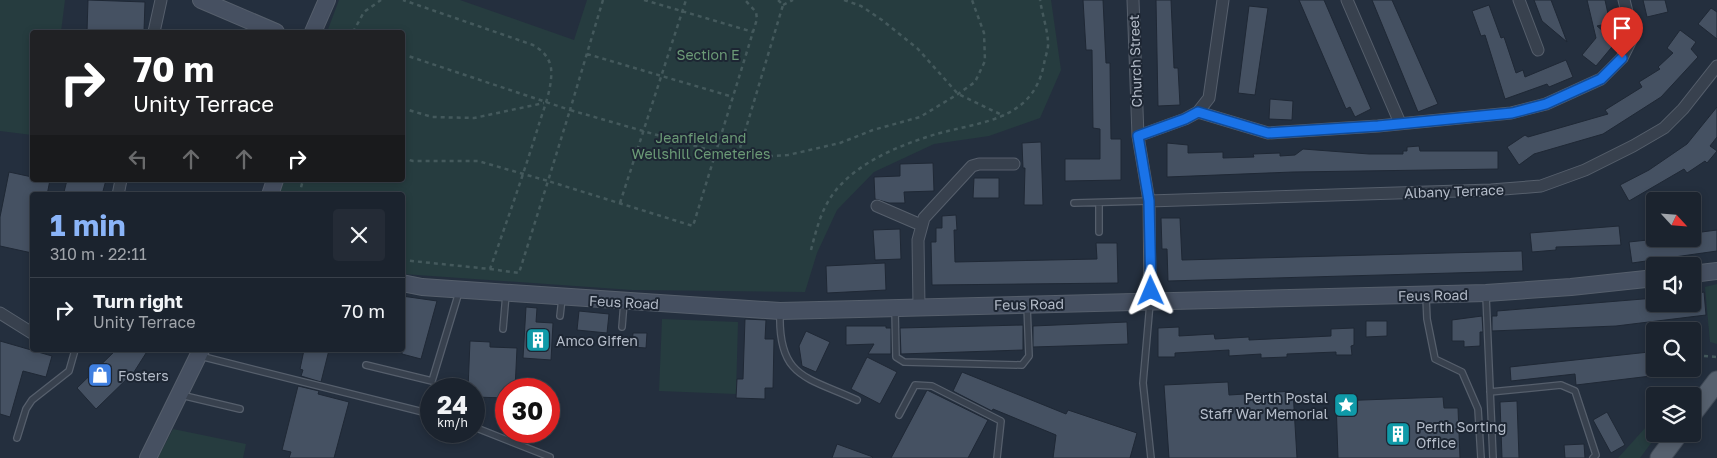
<!DOCTYPE html>
<meta charset="utf-8">
<style>
body{margin:0;font-family:"Golos Text",sans-serif;background:#242b36;color:#f1f3f6;height:100vh;display:flex;flex-direction:column;font-size:19px;white-space:nowrap}
*{box-sizing:border-box;margin:0}
p{font-size:16px;color:#a0a4aa}
.icon{flex:none;width:28px;height:28px;fill:none;stroke:currentColor;stroke-width:2;stroke-linecap:round;stroke-linejoin:round}
.map{position:relative;flex:1;overflow:hidden}
.drawer{position:absolute;left:30px;top:192px;width:375px;height:160px;display:flex;flex-direction:column;background:#1b232e;border-radius:5px;box-shadow:0 2px 8px #0003,0 0 0 1px #39404a}
.drawer>*{flex:none}
.hud{position:absolute;left:30px;top:30px;width:375px;height:152px;border-radius:5px;box-shadow:0 2px 8px #0003,0 0 0 1px #39404a;background:#202124;color:#fff;overflow:hidden}
.needle{width:32px;rotate:116deg}
.tools{position:absolute;left:1646px;top:192px;display:grid;gap:10px}
.tools a{display:grid;place-items:center;width:55px;height:55px;border-radius:5px;background:#1b232e;box-shadow:0 2px 8px #0003,0 0 0 1px #39404a;font-size:25px}
.speed{position:absolute;left:420px;top:378px;display:flex;gap:10px;font-size:25px;font-weight:700;text-align:center}
.speed>*{display:grid;place-content:center;width:65px;height:65px;border-radius:50%;background:#1b232e;box-shadow:0 2px 8px #0003,0 0 0 1px #39404a;line-height:1}
.speed small{font-size:12px;font-weight:400}
.speed .limit{border:8px solid #d22;background:#fff;color:#111}
.pin{position:absolute;display:grid;place-items:center;width:42px;height:42px;color:#fff;margin:-51px -21px;border-radius:50% 50% 50% 0;rotate:-45deg;box-shadow:0 0 5px #0007}
.pin .icon{rotate:45deg}
.me{position:absolute;width:55px;margin:-28px;rotate:359deg;stroke-linejoin:round;filter:drop-shadow(0 0 4px #0008)}
.turn{display:flex;align-items:center;gap:18px;height:105px;padding:0 20px;font-size:22px}
.turn .icon{width:65px;height:65px;stroke-width:2.5}
.turn b{display:block;font-size:35px;line-height:42px}
.lanes{display:flex;align-items:center;height:48px;padding:0 20px;background:#0003;justify-content:center;gap:25px;direction:ltr}
.lanes .off{opacity:.35}
.round{display:grid;place-items:center;flex:none;width:52px;height:52px;border-radius:5px;background:#242b36}
.summary{display:flex;align-items:center;justify-content:space-between;height:85px;padding:0 20px}
h1{font-size:30px;font-weight:700;line-height:38px;color:#8ab4f8}
ul{padding:0;list-style:none}
li{display:flex;align-items:center;gap:15px;height:65px;padding:0 20px;border-top:1px solid #39404a}
li div{flex:1}
li b{display:block;font-size:19px}
li em{font-style:normal}
.map>svg:first-child{display:block}
.green{fill:#263c3f}
.building{fill:#455162;stroke:#1f2835}
.lines{fill:none;stroke-linecap:round;stroke-linejoin:round}
.lane-casing{stroke:#565f6c;stroke-width:8}
.street-casing{stroke:#565f6c;stroke-width:13}
.secondary-casing{stroke:#565f6c;stroke-width:18}
.primary-casing{stroke:#414a57;stroke-width:21}
.path{stroke:#44595c;stroke-width:2.5;stroke-dasharray:4 4;stroke-linecap:butt}
.lane{stroke:#38414e;stroke-width:5.5}
.street{stroke:#38414e;stroke-width:11}
.secondary{stroke:#465061;stroke-width:16}
.primary{stroke:#56606e;stroke-width:19}
.route-casing{stroke:#114b97;stroke-width:12}
.route{stroke:#1a73e8;stroke-width:9}
.labels{text-anchor:middle;dominant-baseline:central;stroke-width:4;stroke-linejoin:round;paint-order:stroke}
.park-label{font-size:14px;fill:#6b9a76;stroke:#1d2633}
.street-label{font-size:14px;fill:#b4bcc9;stroke:#1d2633}
.poi-label{font-size:14px;fill:#b4bcc9;stroke:#1d2633;text-anchor:start}
</style>
<div class="map">
<svg width="1717" height="458" viewBox="0 0 1717 458">
<rect width="100%" height="100%" fill="#242f3e"/>
<path class="green" d="M0 0H65L61 32H32V135L0 131Z
M339 0H460L574 40 587 0H1051L1061 70 1040 118 989 136 934 144 874 172 837 210 817 253 805 292 632 290 403 274 402 195H278L282 180H402V32H327Z
M1717 284V344L1710 342 1705 287Z
M662 319 738 322 736 394 659 391Z
M1655 417V434H1658L1640 458H1618Z
M173 429 246 444 243 458H158Z"/>
<path class="building" d="M88 0 145 2 144 31 116 30V32H87Z
M1083 0H1103L1106 63H1110L1111 139H1121V180L1065 181V159H1100V129L1093 128 1092 50H1086Z
M1156 0H1171L1174 68H1178L1180 105 1158 106Z
M1299 0H1324L1371 109 1355 117 1350 107 1346 109Z
M1372 0H1392L1438 104 1418 112Z
M1534 0H1551L1567 42 1542 21Z
M1587 0H1605L1610 23 1597 26 1616 42 1596 66 1582 55 1596 38Z
M1643 0H1665L1668 12 1647 17Z
M1489 5 1501 38 1504 37 1516 73 1523 70 1525 77 1566 60 1573 77 1549 87 1547 84 1505 99 1485 35 1481 36 1472 11Z
M1249 6 1268 8 1255 95 1238 93Z
M1711 8 1717 12V39L1698 24Z
M1680 30 1696 42 1691 49 1698 57 1661 97 1603 134 1534 154 1519 165 1507 147 1525 135 1528 137 1608 114 1605 110 1642 87 1639 82 1660 69 1658 67 1673 53 1667 48Z
M1270 99 1293 101 1292 120 1269 119Z
M1717 107V137L1710 146 1717 151 1707 163 1705 161 1687 173 1684 169 1629 201 1620 185 1649 170 1687 144Z
M1041 142 1043 205H1024L1025 168H1023L1022 143Z
M1167 143 1188 145V153L1223 152V158L1254 157 1253 154 1280 153V156L1295 155 1303 149 1369 154H1403V151H1407V147L1419 146 1420 151H1498V169L1293 172 1167 177Z
M933 163 934 191 904 192 905 203H889L875 199 874 177 900 176V164Z
M9 172 32 177V180H50L47 195H32V253L0 246V217Z
M974 178H999V198H973Z
M67 180H106L102 195H74L64 192Z
M956 215 957 230H954L955 262 1097 259 1096 243H1117L1118 283 932 285 931 242H936V228H942V216Z
M1161 218H1180L1182 260 1522 251 1523 271 1168 281 1167 249H1162Z
M1619 226 1621 245 1556 247V250L1532 252 1530 233Z
M900 229 901 259 875 260 873 230Z
M1717 230V251L1632 263 1629 242 1657 239H1695L1694 233Z
M885 263 886 290 827 293 826 266Z
M1704 292 1706 315 1616 326 1492 331V316H1497V311L1655 298V304H1692V294Z
M402 296 437 301 421 359 402 354Z
M526 307 537 308 536 322 553 323 551 360 523 358Z
M579 311 609 314 607 333 577 330Z
M1482 316 1483 332H1480V346L1464 347V341H1452V320Z
M745 319 766 320 765 339H774L773 388H765V399L736 398 737 379H743Z
M1366 321H1387V336L1366 337Z
M1127 322 1128 344 1033 347V326Z
M1023 325V350L901 354 900 328Z
M846 326H886V328H891V354H868L874 344 846 345Z
M1179 327V336L1214 334 1215 339 1249 337V340L1331 336V329L1354 328V345L1351 346 1352 355H1336V352L1287 354V357L1261 358V354L1229 356V350L1175 353V357H1158V328Z
M806 331 830 342 816 372 802 366 799 346Z
M633 333H647L646 348 632 347Z
M0 341 52 356 46 377 23 371 10 417 0 414Z
M470 341 490 342V347L517 348 515 389H506V398L474 397V389H468Z
M116 350H148L134 372 96 409 77 388Z
M304 350H329L321 382 301 376 303 370 300 369Z
M1649 352 1651 376 1576 385 1575 374 1511 381 1510 367Z
M867 357 897 372 880 404 851 389Z
M962 372 1066 414 1068 410 1137 433 1130 458H1053L1056 435 993 409 992 411 953 391Z
M1228 382 1229 395 1293 391 1297 458H1169L1164 385Z
M298 386 319 391 318 394 349 402 334 458H289L291 452 282 450Z
M927 390 988 420 968 458H891Z
M1443 397 1444 408H1458L1460 458H1338L1336 401Z
M1517 401 1519 458H1502L1500 402Z
M1607 412 1625 445 1611 453 1593 420Z
M837 444 873 457 872 458H832Z
M1584 444 1585 458H1565L1564 445Z"/>
<g class="lines">
<defs>
<path id="lane" d="M1074 203 1149 201
M1099 232V203
M1486 296 1493 458
M1426 297 1427 319 1435 359 1462 372 1478 409 1481 458
M1150 303 1143 383 1151 458
M895 309 896 357 904 362 1022 365 1029 356 1027 305
M780 313C778 378 807 377 857 400
M560 316 562 298
M622 327 624 302
M503 329 506 294
M200 356 431 414
M366 365 432 381 459 292
M1490 392 1561 385 1575 391 1596 455 1593 458
M181 395 240 409
M899 415 915 385 932 386 1001 421 997 458
M474 427 550 457
M17 438 26 409 32 400 69 371 75 350"/>
<path id="street" d="M1133 0 1138 136 1149 201 1150 301
M1347 0 1400 123
M1519 0 1538 50
M154 32 161 0
M1198 112 1268 133 1378 126 1511 113 1546 104 1601 79 1622 58 1633 36 1624 0
M1138 136 1185 119 1198 112 1209 98 1223 0
M118 195 121 180
M1149 201 1491 190 1541 186 1585 170 1633 146 1664 128 1683 109 1717 66
M877 206 921 225
M919 306 918 240 924 218 972 166 979 164H1014
M0 313 32 333"/>
<path id="secondary" d="M201 0 276 32
M313 32 327 0
M270 195 275 180
M1692 274 1717 271
M402 283 422 287 780 311 1486 293 1571 287 1655 278
M148 458 201 350"/>
<path id="primary" d="M1692 414 1717 381
M1660 458 1678 434"/>
</defs>
<use href="#lane" class="lane-casing"/>
<use href="#street" class="street-casing"/>
<use href="#secondary" class="secondary-casing"/>
<use href="#primary" class="primary-casing"/>
<path class="path" d="M644 0 753 32
M844 0 861 6 882 20 918 49 958 94 1004 116
M783 5 793 0
M353 32 364 12 381 0
M402 54 570 110 603 0
M587 54 733 97
M402 108 432 117 474 118 544 103
M402 158 413 161H478L548 181 570 110 737 158 783 5 778 0
M737 158 788 155 840 143 873 130 920 117 958 94 975 82 985 61 984 33 972 0
M299 195 303 180
M620 203 686 0
M811 250C816 231 821 210 833 194 854 165 895 147 927 137 974 121 1032 125 1044 64 1045 57 1049 48 1048 41 1047 28 1042 13 1040 0
M402 260 490 269C507 221 524 173 539 124 544 108 553 86 551 68 549 57 543 51 533 45L403 0
M490 269 519 273 548 181 693 226 757 19 756 12 745 0
M1704 356 1717 357"/>
<use href="#lane" class="lane"/>
<use href="#street" class="street"/>
<use href="#secondary" class="secondary"/>
<use href="#primary" class="primary"/>
</g>
<g class="lines">
<defs>
<path id="route" d="M1151 291 1149 201 1138 136 1185 119 1198 112 1268 133 1378 126 1512 113 1546 104 1601 79 1622 58"/>
</defs>
<use href="#route" class="route-casing"/>
<use href="#route" class="route"/>
</g>
<defs>
<symbol id="building-square" viewBox="-11 -11 22 22"><rect x="-9" y="-9" width="18" height="18" rx="4" fill="#0f9aa8" stroke="#1d2633"/><path d="M-4-6H4V6H1V3H-1V6H-4ZM-2.5-4.3h1.7v1.8h-1.7ZM.8-4.3h1.7v1.8H.8ZM-2.5-1h1.7V.8h-1.7ZM.8-1h1.7V.8H.8Z" fill="#fff"/></symbol>
<symbol id="shop-square" viewBox="-11 -11 22 22"><rect x="-9" y="-9" width="18" height="18" rx="4" fill="#3f7fe0" stroke="#1d2633"/><path d="M-5-2.5h2.3a2.7 3.5 0 0 1 5.4 0H5L5.5 6h-11ZM-1.5-2.5h3a1.5 2.3 0 0 0-3 0Z" fill="#fff"/></symbol>
<symbol id="sight-square" viewBox="-11 -11 22 22"><rect x="-9" y="-9" width="18" height="18" rx="4" fill="#0f9aa8" stroke="#1d2633"/><path d="M0-6L1.8-2.2L6-1.7L2.9 1.2L3.7 5.4L0 3.3L-3.7 5.4L-2.9 1.2L-6-1.7L-1.8-2.2Z" fill="#fff"/></symbol>
</defs>
<g fill-rule="evenodd">
<use href="#building-square" x="524" y="326" width="28" height="28"/>
<use href="#shop-square" x="86" y="361" width="28" height="28"/>
<use href="#sight-square" x="1332" y="391" width="28" height="28"/>
<use href="#building-square" x="1384" y="420" width="28" height="28"/>
</g>
<g class="labels">
<g class="park-label">
<text x="708" y="54">Section E</text>
<text x="701" y="137">Jeanfield and<tspan x="701" dy="16">Wellshill Cemeteries</tspan></text>
</g>
<g class="street-label">
<text transform="translate(1135 61) rotate(-92)">Church Street</text>
<text transform="translate(1454 191) rotate(-2)">Albany Terrace</text>
<text transform="translate(1433 295) rotate(-1)">Feus Road</text>
<text transform="translate(624 302) rotate(3)">Feus Road</text>
<text transform="translate(1029 304) rotate(-1)">Feus Road</text>
</g>
<g class="poi-label">
<text x="556" y="340">Amco Giffen</text>
<text x="118" y="375">Fosters</text>
<text x="1328" y="397" text-anchor="end">Perth Postal<tspan x="1328" dy="16">Staff War Memorial</tspan></text>
<text x="1416" y="426">Perth Sorting<tspan x="1416" dy="16">Office</tspan></text>
</g>
</g>
</svg>
<div class="tools">
<a><svg class="needle" viewBox="-14 -14 28 28"><path d="M0-13l5 13h-10z" fill="#e53935"/><path d="M0 13l5-13h-10z" fill="#a0a4aa"/></svg></a>
<a><svg class="icon" aria-label="sound" viewBox="0 0 24 24"><path d="M4 9h4l5-4v14l-5-4H4zM17 9q2 3 0 6"/></svg></a>
<a><svg class="icon" aria-label="search" viewBox="0 0 24 24"><circle cx="10" cy="10" r="6"/><path d="M15 15l6 6"/></svg></a>
<a><svg class="icon" aria-label="layers" viewBox="0 0 24 24"><path d="M12 4l9 5-9 5-9-5zM3 14l9 5 9-5"/></svg></a>
</div>
<div class="speed"><div>24<small>km/h</small></div><div class="limit">30</div></div>
<div class="pin" style="left:1622px;top:58px;background:#d93025"><svg class="icon" aria-label="arrive" viewBox="0 0 24 24"><path d="M6 21V4h12l-3 4 3 4H6"/></svg></div>
<svg class="me" style="left:1151px;top:291px" viewBox="-20 -20 40 40"><path d="M0-17L14 15 0 8-14 15z" fill="#1a73e8" stroke="#fff" stroke-width="4"/></svg>
<div class="hud">
<div class="turn"><svg class="icon" aria-label="right" viewBox="0 0 24 24"><path d="M7 20v-9h11M14 6l5 5-5 5"/></svg><div><b>70 m</b>Unity Terrace</div></div>
<div class="lanes"><svg class="icon off" aria-label="left" viewBox="0 0 24 24"><path d="M17 20v-9H6M10 6l-5 5 5 5"/></svg><svg class="icon off" aria-label="ahead" viewBox="0 0 24 24"><path d="M12 20V5M6 11l6-6 6 6"/></svg><svg class="icon off" aria-label="ahead" viewBox="0 0 24 24"><path d="M12 20V5M6 11l6-6 6 6"/></svg><svg class="icon" aria-label="right" viewBox="0 0 24 24"><path d="M7 20v-9h11M14 6l5 5-5 5"/></svg></div>
</div>
<section class="drawer">
<div class="summary"><div><h1>1 min</h1><p>310 m · 22:11</p></div><a class="round"><svg class="icon" aria-label="close" viewBox="0 0 24 24"><path d="M6 6l12 12M18 6L6 18"/></svg></a></div>
<ul>
<li><svg class="icon" aria-label="right" viewBox="0 0 24 24"><path d="M7 20v-9h11M14 6l5 5-5 5"/></svg><div><b>Turn right</b><p>Unity Terrace</p></div><em>70 m</em></li>
</ul>
</section>
</div>
